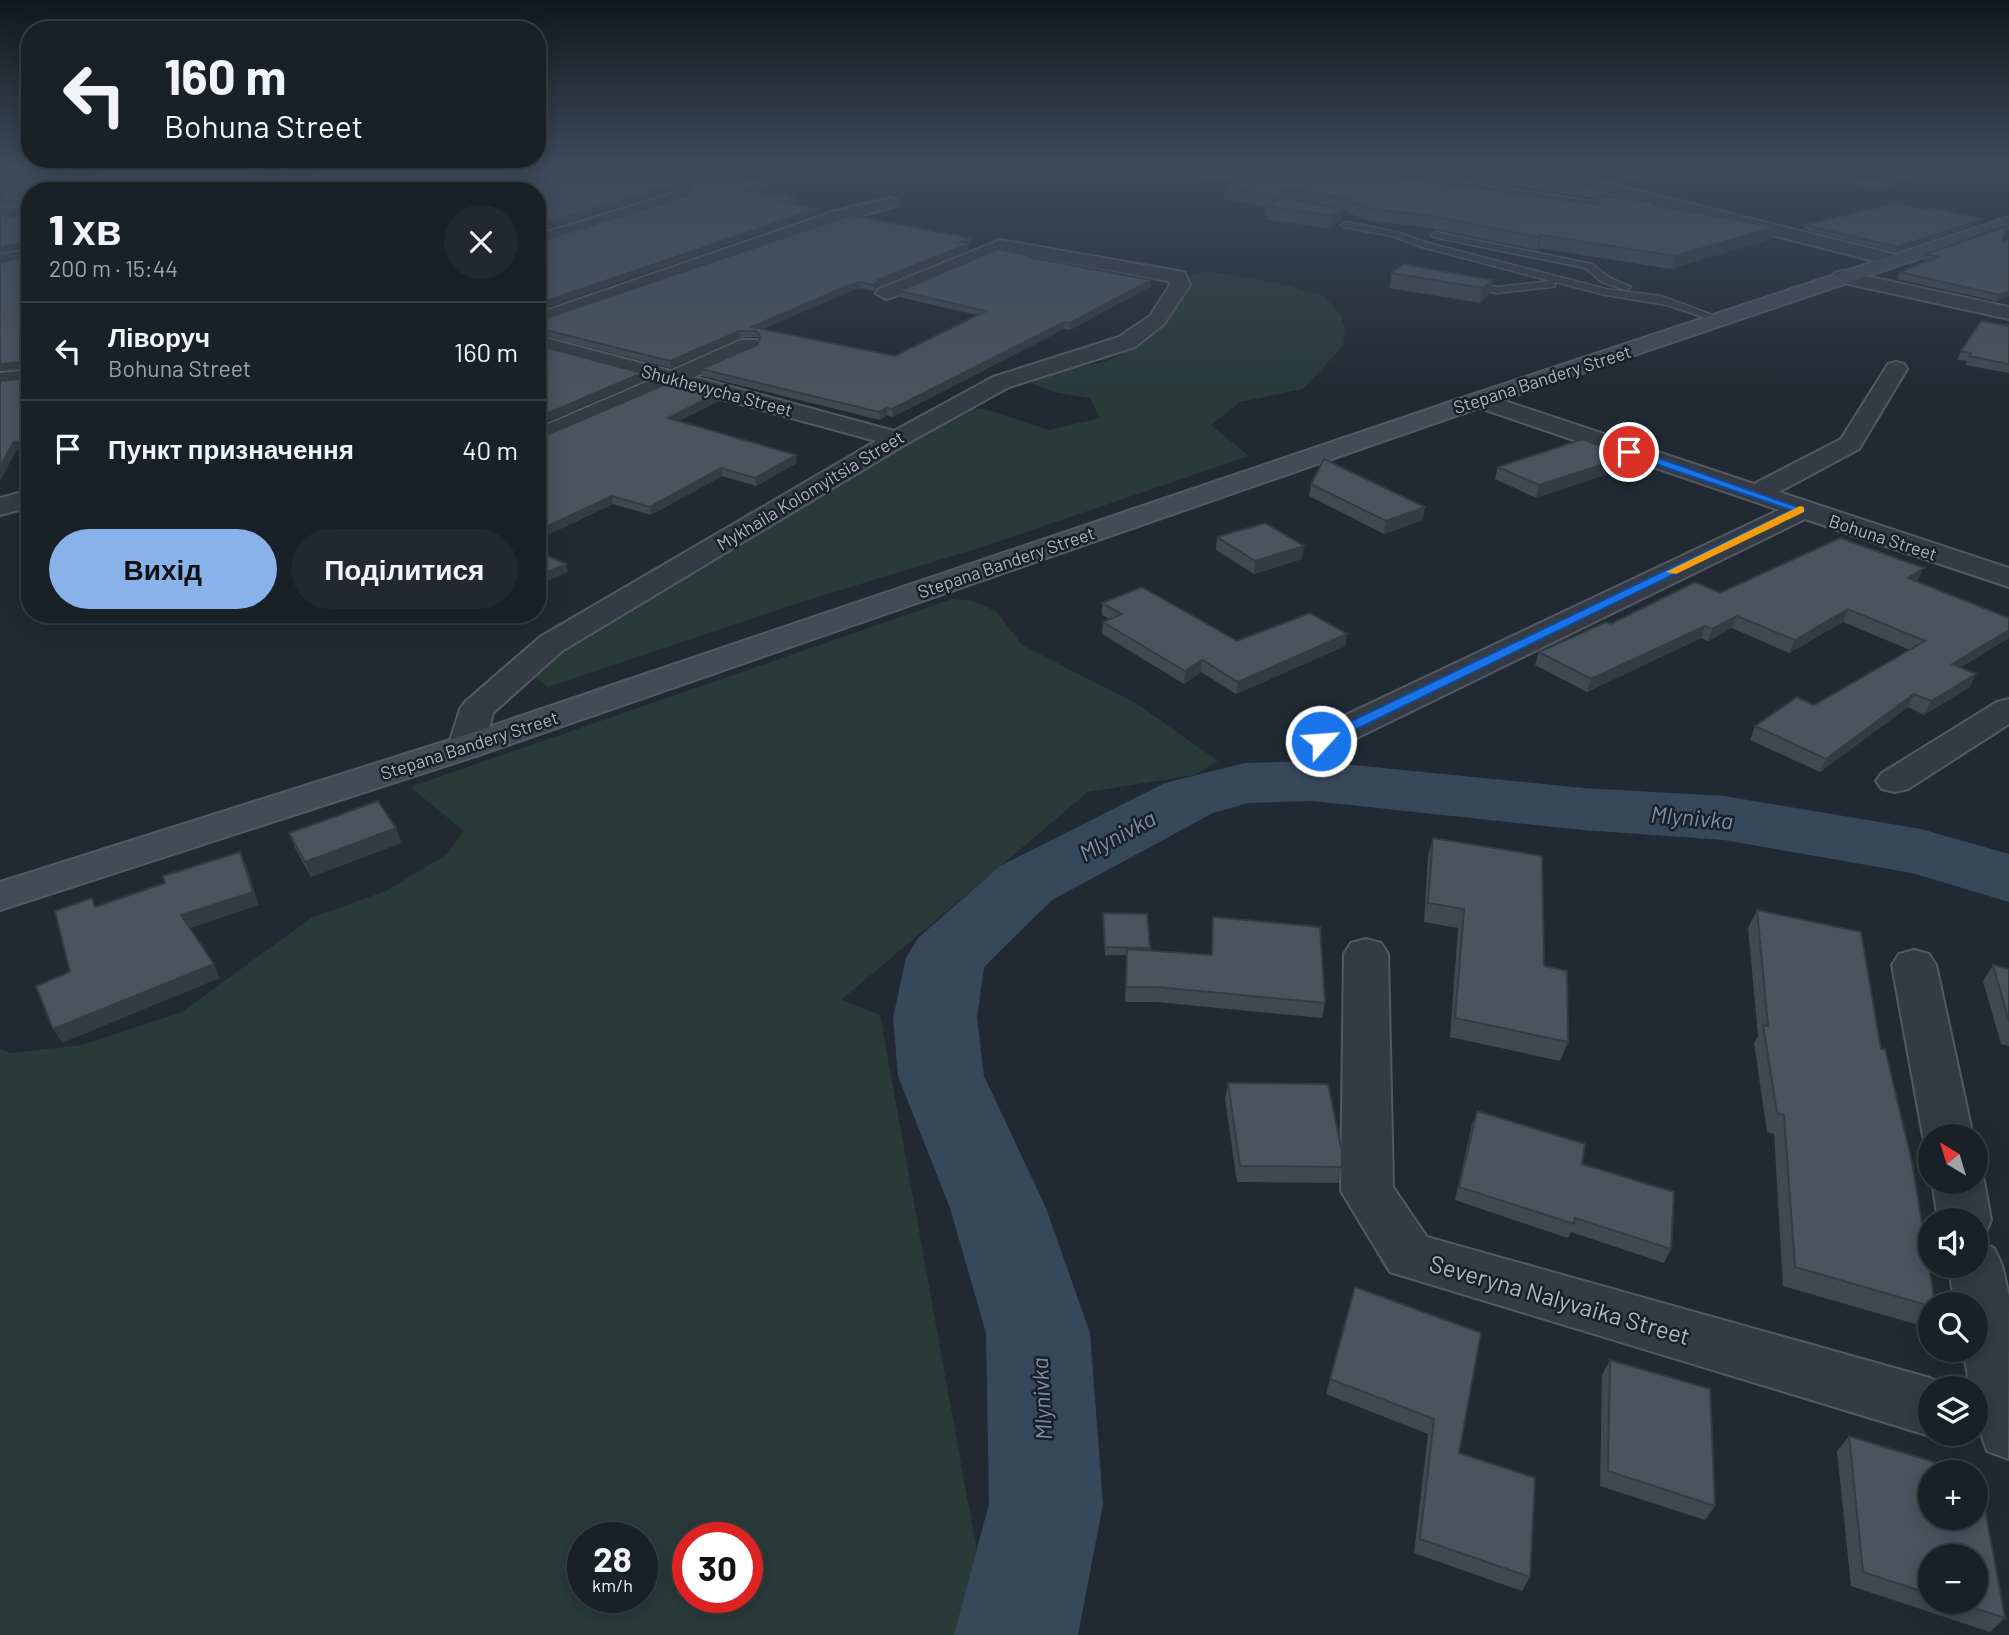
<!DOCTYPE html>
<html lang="uk">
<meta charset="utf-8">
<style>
body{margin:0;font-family:Barlow,sans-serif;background:#22282e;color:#f1f3f6;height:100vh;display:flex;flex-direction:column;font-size:26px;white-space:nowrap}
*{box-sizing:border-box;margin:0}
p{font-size:23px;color:#9fa3a7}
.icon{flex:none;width:38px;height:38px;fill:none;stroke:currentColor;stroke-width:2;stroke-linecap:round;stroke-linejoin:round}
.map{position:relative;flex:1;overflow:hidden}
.drawer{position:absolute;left:21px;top:182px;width:525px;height:441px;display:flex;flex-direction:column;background:#192026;border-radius:28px;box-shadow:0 4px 18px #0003,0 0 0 2px #373e43}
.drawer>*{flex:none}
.top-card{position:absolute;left:21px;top:21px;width:525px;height:147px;border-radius:28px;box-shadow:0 4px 18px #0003,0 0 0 2px #373e43;background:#192026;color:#f1f3f6;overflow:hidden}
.needle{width:46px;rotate:322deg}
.controls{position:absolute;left:1918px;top:1124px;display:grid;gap:14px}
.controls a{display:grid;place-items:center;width:70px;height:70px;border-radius:50%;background:#192026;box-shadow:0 4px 18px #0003,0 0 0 2px #373e43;font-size:35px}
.speed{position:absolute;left:567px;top:1522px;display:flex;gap:14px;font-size:35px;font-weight:700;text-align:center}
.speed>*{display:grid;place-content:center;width:91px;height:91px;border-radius:50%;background:#192026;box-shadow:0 4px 18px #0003,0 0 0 2px #373e43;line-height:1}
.speed small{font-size:18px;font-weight:400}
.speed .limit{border:10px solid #d22;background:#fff;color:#111}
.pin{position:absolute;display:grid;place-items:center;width:60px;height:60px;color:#fff;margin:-30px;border:4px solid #fff;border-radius:50%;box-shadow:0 2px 7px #0007}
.me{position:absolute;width:77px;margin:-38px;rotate:64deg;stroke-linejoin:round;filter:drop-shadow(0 0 5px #0008)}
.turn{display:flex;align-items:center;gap:24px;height:147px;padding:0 28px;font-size:32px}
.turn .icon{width:91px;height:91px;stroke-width:2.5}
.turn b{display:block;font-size:49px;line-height:60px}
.round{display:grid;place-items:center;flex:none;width:74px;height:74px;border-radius:37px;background:#22282e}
.headline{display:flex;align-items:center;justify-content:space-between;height:119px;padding:0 28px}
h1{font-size:42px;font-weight:800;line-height:52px}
.cta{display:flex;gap:14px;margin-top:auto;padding:14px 28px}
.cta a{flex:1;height:80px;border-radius:42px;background:#89b2eb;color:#111;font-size:28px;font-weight:800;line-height:80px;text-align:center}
.cta a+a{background:#22282e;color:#f1f3f6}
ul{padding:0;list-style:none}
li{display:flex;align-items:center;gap:21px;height:98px;padding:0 28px;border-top:2px solid #373e43}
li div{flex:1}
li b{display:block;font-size:26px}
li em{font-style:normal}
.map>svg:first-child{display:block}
.green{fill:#293a39;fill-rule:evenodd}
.water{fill:#38485b}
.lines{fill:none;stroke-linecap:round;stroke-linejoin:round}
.stream{fill:#38485b;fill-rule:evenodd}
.river{fill:#38485b;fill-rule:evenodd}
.lane-casing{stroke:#525962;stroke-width:3}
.street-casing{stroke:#525962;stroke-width:4}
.secondary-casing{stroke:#525962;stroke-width:4}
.lane{fill:#343b44;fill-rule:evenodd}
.street{fill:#343b44;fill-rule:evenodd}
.secondary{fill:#434b57;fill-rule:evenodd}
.wall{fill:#404852;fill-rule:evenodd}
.shaded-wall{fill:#343b42}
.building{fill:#4a545f;stroke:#343b42;stroke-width:2}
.route{fill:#1a73e8;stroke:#114b97;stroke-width:2}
.slow{fill:#f59e0b}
.labels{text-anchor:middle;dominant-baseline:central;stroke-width:5;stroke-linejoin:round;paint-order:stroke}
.far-street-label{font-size:18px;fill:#aeb6c1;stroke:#1a2029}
.water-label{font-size:23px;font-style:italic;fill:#7a8ea7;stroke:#1a2029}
.near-street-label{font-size:24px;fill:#aeb6c1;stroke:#1a2029}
</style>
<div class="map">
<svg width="2009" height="1635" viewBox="0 0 2009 1635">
<rect width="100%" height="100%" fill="#212a33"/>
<path class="green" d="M1207 271 1281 284 1324 296 1340 314 1345 329 1343 346 1303 389 1240 402 1211 425 1249 456 982 547 798 603 548 687 525 669 962 407 988 410 1049 430 1100 418 1090 398 1053 392 1032 383 1029 373C1056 369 1097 368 1120 355 1152 336 1171 304 1192 274Z
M952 599 972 601 996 611 1022 645 1137 704 1218 761 1194 775 1088 792 841 1000 880 1015 980 1569 963 1635H0V1049L12 1053 82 1045 182 1012 311 918 386 891 447 854 464 831 410 787ZM583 1538H642V1598H583ZM688 1538H747V1598H688Z"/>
<path class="water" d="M1512 169 1616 196 1586 197 1484 181C1495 178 1501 172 1512 169Z
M1901 170 1917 174 1881 189 1854 184 1858 180 1879 179Z"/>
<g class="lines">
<path class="stream" d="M1711 164H1724L1685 168 1595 185 1593 184 1685 166Z"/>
<path class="river" d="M1313 761 1583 788 1724 796 1921 829 2009 854V902L1912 873 1724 840 1583 830 1313 801 1248 803 1213 813 1052 900 984 967 977 1018 984 1076 1046 1208 1090 1333 1103 1504 1078 1635H954L989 1504 986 1333 950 1208 898 1076 893 1018 906 958 918 938 1000 866 1165 783 1245 763Z"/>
<defs>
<path id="lane" d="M1289 164H1337L1633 207 1628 210 1413 179 1371 176 1332 167 1292 168Z
M1346 222 1397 232 1428 243 1606 289 1661 296 1726 320 1720 323 1667 305 1606 295 1555 282V286L1551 287 1497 293 1461 286 1460 284 1465 281 1497 287 1551 281 1422 247 1392 236 1343 227 1341 225Z
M1436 232 1592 264 1610 278 1631 287 1626 290 1602 282 1585 268 1433 237 1431 235Z"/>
<path id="street" d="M103 164H124L122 167 65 186H53L51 183 53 180Z
M322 164H343L341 167 268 191H243L245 188Z
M1478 164H1530L1901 256 1903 260 1894 266 1530 174 1485 168Z
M576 165 584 170 581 173 519 191H493L495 188Z
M681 191 687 193 689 196 687 199 537 246V235Z
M890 198 896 200 898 203 896 206 844 220 537 327V314L832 212Z
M0 208 30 210V220L0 218Z
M1000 240 1178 271 1185 273 1190 285 1164 324 1135 347 1009 387 906 444 562 651 493 713 484 747 479 755 466 758 453 755 448 747 460 709 465 702 540 637 876 441 674 386 537 445V429L651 380 537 349V336L671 371 741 340H757L760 345 757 350 694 377 894 431 993 377 1119 337 1150 316 1170 285 1169 281 1002 251 893 297 886 299 876 293 879 289Z
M30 250V261L0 266V254Z
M1842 271 2009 307V319L1835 281 1832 277 1835 273Z
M1896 362 1904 364 1907 369 1859 449 1779 492 2009 568V587L1805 519 1334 749 1321 752 1308 749 1303 741 1308 733 1779 510 1471 405 1467 400 1471 395H1487L1754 484 1841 439 1888 364Z
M30 370V384L0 387V373Z
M30 490V507L0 515V498Z
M2009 699V724L1908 789 1895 792 1882 789 1876 781 1882 773 1997 702Z
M1366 939 1381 943 1388 954 1393 1187 1427 1237 1930 1378 1952 1388H1930V1433H1936L1930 1436 1390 1272 1341 1191 1344 954 1351 943Z
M1914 950 1929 954 1936 965 1973 1136H1930V1150L1923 1136 1892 965 1899 954Z
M1976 1166 1984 1181 1991 1220 1984 1236 1976 1239V1220H1938L1932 1181H1976Z
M1976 1241 1994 1248 2002 1265 2009 1296 2008 1459 1987 1451 1976 1419V1388H1970L1963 1349H1976V1304H1955L1948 1265H1976Z"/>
<path id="secondary" d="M2009 217V228L1487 405 479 755 0 910V882L453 739 1471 395Z"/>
</defs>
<use href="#lane" class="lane-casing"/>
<use href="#street" class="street-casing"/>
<use href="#secondary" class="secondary-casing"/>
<use href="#lane" class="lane"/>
<use href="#street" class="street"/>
<use href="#secondary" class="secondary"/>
</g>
<path class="wall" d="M0 164H96L52 178 49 181 51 183H63L121 164H315L244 186 267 188 341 164H572L494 186 519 188 581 170 583 167 577 164H678L731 172V175L769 181 770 187 757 191 796 197V202L792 204 817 214 687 196 690 193 689 192 680 188 30 208 0 206Z
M1541 164H1641L1590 176Z
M1202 166 1599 205 1657 202 1656 205 1771 239 1671 269 1539 248 1536 250 1437 229 1365 220 1343 210 1341 221 1328 229 1265 219 1267 207 1224 199 1225 188 1237 183 1202 177Z
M1981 223 1895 252 1803 229 1805 225Z
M971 238V244L968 245V250L878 287 874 291 860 288 848 292 763 329 895 356 977 315 899 297V291L1032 258 1151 286 1070 330 1064 329 893 417 887 415 880 420 702 376 701 369 757 345 760 341 757 337 740 338 671 368 537 334V321Z
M2009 240V296L1996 301 1897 279 1900 272 1927 261 1923 260 1926 254 2002 242Z
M1392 273 1492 280 1489 294 1480 303 1389 288Z
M2009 326V373L1965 365 1967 361 1957 360 1961 351Z
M718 393 719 401 678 421 797 463 756 486 722 476 651 515 613 504 537 540V439Z
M1626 457 1623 469 1536 498 1495 479 1498 467Z
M1311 484 1423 520 1384 534 1309 496Z
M1217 537 1302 559 1254 574 1216 550Z
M1918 580 1916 581 2009 618V638L1961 667 1976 674 1970 687 1924 715 1908 707 1820 772 1750 740 1755 726 1814 705 1910 650 1843 622 1789 653 1732 628 1708 641 1701 638 1587 692 1535 665 1539 652 1611 624 1720 593Z
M1102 603 1237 641 1347 634 1345 646 1236 694 1201 672 1184 684 1102 634 1103 622 1109 619 1102 615Z
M396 828 401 843 311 877 295 848 289 833Z
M1433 838 1544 966 1568 1042 1560 1061 1450 1037 1458 928 1424 922 1428 856Z
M1757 910 1881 1049 1930 1304V1315L1922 1326 1783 1286 1774 1134 1767 1132 1754 1043 1758 1036 1748 928Z
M1103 913 1150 948V951L1211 955 1213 917 1325 1003 1322 1018 1156 1002H1125L1127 955H1105Z
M1993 965 2009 969V1046L2001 1044 1983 981Z
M1228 1083 1342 1167 1338 1183 1237 1182 1225 1099Z
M1477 1111 1582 1164 1671 1249 1664 1263 1571 1232 1568 1238 1455 1200 1472 1124Z
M1355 1287 1459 1453 1530 1577 1522 1591 1414 1553 1428 1434 1326 1394Z
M1610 1360 1715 1506 1705 1520 1600 1486 1602 1375Z
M1849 1436 2005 1618 1990 1632 1851 1586 1837 1451ZM1930 1556 1976 1601H1930Z"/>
<path class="shaded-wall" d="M77 164H96L52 178 49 182 47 176 50 172Z
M296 164H315L244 186 241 191 239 186 242 180Z
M552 164H572L494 185 491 191 489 186 493 180Z
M1626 164H1641L1590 176 1591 172Z
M769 181 770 187 746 195 745 190Z
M679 183 680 188 537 232V226Z
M1287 189 1285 200 1280 203 1281 192Z
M796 197V202L783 208 782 202Z
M817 209V214L537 311V304Z
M1343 209 1341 221 1328 229 1330 216Z
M1983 219 1981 223 1895 252 1897 247Z
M1775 227 1771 239 1671 269 1675 256Z
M1542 235 1539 248 1536 250 1539 237Z
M971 238V244L968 245V250L878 287 874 291V285L878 280Z
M27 241 30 247 0 253V247Z
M1151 280V286L1070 330V323Z
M1492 280 1489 294 1480 303 1483 288Z
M860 282V288L848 292 756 332V331L752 327 847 286Z
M2009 291V296L1996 301 1999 295Z
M1064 322V329L893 417 892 409Z
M739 331 740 338 671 368 670 361Z
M29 361 30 368 0 371V364Z
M642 373 643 381 537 426V418Z
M718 393 719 401 669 426 668 418Z
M887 408V415L880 420 879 412Z
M30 441V449L17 450 0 481V466L14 442Z
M796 455 797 463 756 486 755 478Z
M1626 457 1623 469 1536 498 1539 485Z
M721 468 722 476 651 515 650 507Z
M612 496 613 504 537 540V531Z
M1425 507 1423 520 1384 534 1386 521Z
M1304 546 1302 559 1254 574 1255 561Z
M566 564 568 572 537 586V577Z
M1924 568 1918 580 1902 590 1908 578Z
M1848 609 1843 622 1789 653 1795 640Z
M1737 616 1732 628 1708 641 1712 629Z
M1705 626 1701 638 1587 692 1591 679Z
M2009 630V638L1946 676 1952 664Z
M1347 634 1345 646 1236 694 1238 682Z
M1202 660 1201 672 1184 684 1185 671Z
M1976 674 1970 687 1924 715 1931 701Z
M1914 694 1908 707 1820 772 1826 759Z
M396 828 401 843 311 877 305 862Z
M240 852 246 865 259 905 188 929 181 915Z
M214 964 220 978 62 1043 53 1029Z"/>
<path class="building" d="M0 164H77L50 172 47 176 51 183H63L121 164H296L242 180 239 186 267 188 341 164H552L493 180 489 186 519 188 581 170 586 164H584H678L731 172 725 174 769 181 745 190 796 197 782 202 817 209 537 304V242L687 196 690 192 688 186 679 183 537 226V191H30V206V203L0 200Z
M1208 164H1306L1599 205 1601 196 1645 201 1657 202 1654 205 1775 227 1675 256 1542 235 1539 237 1439 217 1367 208 1344 198 1287 189 1281 192V197L1225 188 1257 174 1202 166Z
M1557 164H1626L1591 172Z
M1283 198 1343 209 1330 216 1267 206Z
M1896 203 1922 209 1929 207 1983 219 1897 247 1805 225Z
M0 215 27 217 30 215V244L27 241 0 247Z
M851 215 971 238 961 242 968 244 878 280 874 285 860 282 847 286 752 327 895 356 986 311 899 291 998 249 1032 256 1028 257 1151 280 1070 323 1064 322 892 409 887 408 879 412 701 369 757 345 761 337 756 331H739L670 361 537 328V321Z
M2007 226 2002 242 2009 240V291L1999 295 1900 272 1937 257 1926 254Z
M30 250V441L14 442 0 466V381L29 378V361L0 364V262L29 256Z
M1403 264 1492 280 1483 288 1392 273Z
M1981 321 2009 326V364L1969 356 1971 353 1961 351Z
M537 345 642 373 537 418Z
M673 381 718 393 668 418 796 455 755 478 721 468 650 507 612 496 537 531V439Z
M1583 439 1626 457 1539 485 1498 467Z
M1324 459 1425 507 1386 521 1311 484Z
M1265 523 1304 546 1255 561 1217 537Z
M1840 538 1924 568 1908 578 2009 618V630L1952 664 1976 674 1931 701 1914 694 1826 759 1755 726 1797 697 1814 705 1925 641 1848 609 1795 640 1737 616 1712 629 1705 626 1591 679 1539 652 1606 622 1611 624 1695 582 1720 593Z
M537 551 566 564 537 577Z
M1142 587 1237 641 1310 613 1347 634 1238 682 1202 660 1185 671 1103 622 1122 614 1102 603Z
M378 801 396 828 305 862 289 833Z
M1433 838 1542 856 1544 966 1567 971 1568 1042 1455 1018 1464 909 1428 903Z
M240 852 253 892 181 915 214 964 53 1029 36 986 70 972 55 911 92 898 95 907 165 883 163 876Z
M1757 910 1861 932 1881 1049H1885L1912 1162 1935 1304H1930V1306L1795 1267 1784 1115 1777 1113 1763 1025 1768 1026Z
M1103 913 1147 914 1150 948 1105 947Z
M1213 917 1320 927 1325 1003 1157 987H1126L1127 949 1212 955Z
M1993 965 2009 969V1021Z
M1228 1083 1328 1084 1342 1151V1167L1240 1166Z
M1477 1111 1585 1144 1582 1164 1674 1192 1671 1249 1575 1218 1574 1224 1459 1187Z
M1355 1287 1481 1333 1459 1453 1535 1478 1530 1577 1420 1539 1434 1419 1330 1379Z
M1610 1360 1710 1389 1715 1506 1608 1471Z
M1849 1436 1966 1472H1930V1517H1976V1475L1979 1476 2005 1618 1953 1601H1976V1556H1930V1594L1863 1572Z"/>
<linearGradient id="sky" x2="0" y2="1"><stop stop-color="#12171c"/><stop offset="0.42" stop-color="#3d4a5b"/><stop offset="1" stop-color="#3d4a5b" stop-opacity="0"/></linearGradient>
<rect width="2009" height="392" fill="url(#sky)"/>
<path class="route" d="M1626 449H1633L1806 510 1326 744H1316L1314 741 1316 738 1791 510 1626 454Z"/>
<path class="slow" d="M1800 506 1804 507V512L1676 574 1666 572Z"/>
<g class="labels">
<g class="far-street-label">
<text transform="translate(1542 379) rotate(-18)">Stepana Bandery Street</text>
<text transform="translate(717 390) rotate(15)">Shukhevycha Street</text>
<text transform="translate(810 490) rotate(-31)">Mykhaila Kolomyitsia Street</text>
<text transform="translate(1883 537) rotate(18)">Bohuna Street</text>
<text transform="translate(1006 562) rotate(-19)">Stepana Bandery Street</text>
<text transform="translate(469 745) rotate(-18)">Stepana Bandery Street</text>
</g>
<g class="water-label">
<text transform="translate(1692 817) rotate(5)">Mlynivka</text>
<text transform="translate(1117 835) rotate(-28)">Mlynivka</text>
<text transform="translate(1041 1399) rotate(-93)">Mlynivka</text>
</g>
<g class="near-street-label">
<text transform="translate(1560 1299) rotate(16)">Severyna Nalyvaika Street</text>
</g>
</g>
</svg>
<div class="controls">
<a><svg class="needle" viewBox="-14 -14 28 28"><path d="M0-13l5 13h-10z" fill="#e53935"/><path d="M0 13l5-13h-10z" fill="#9fa3a7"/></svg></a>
<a><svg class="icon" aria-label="sound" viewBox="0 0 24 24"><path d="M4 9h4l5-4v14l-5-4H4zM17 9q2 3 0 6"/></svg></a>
<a><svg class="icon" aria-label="search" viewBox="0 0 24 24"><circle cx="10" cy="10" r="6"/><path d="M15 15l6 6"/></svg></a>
<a><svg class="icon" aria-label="layers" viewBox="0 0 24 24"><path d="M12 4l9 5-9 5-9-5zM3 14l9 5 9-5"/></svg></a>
<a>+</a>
<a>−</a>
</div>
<div class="speed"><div>28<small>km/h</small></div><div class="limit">30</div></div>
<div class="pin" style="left:1629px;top:452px;background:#d93025"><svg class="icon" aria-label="arrive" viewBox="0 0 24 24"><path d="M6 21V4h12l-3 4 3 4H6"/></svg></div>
<svg class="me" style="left:1321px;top:741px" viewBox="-20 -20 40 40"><circle r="17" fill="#1a73e8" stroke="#fff" stroke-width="3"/><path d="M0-11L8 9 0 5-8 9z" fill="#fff"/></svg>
<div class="top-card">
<div class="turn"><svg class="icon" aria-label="left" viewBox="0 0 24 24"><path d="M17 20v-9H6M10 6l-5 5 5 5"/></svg><div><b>160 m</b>Bohuna Street</div></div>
</div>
<section class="drawer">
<div class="headline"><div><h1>1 хв</h1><p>200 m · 15:44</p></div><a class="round"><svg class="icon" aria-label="close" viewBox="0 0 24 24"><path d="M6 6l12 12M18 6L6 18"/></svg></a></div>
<ul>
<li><svg class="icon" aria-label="left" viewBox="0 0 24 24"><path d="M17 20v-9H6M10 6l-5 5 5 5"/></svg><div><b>Ліворуч</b><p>Bohuna Street</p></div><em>160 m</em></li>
<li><svg class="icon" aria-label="arrive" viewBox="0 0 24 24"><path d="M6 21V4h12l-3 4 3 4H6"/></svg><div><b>Пункт призначення</b></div><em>40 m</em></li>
</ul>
<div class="cta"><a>Вихід</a><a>Поділитися</a></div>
</section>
</div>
